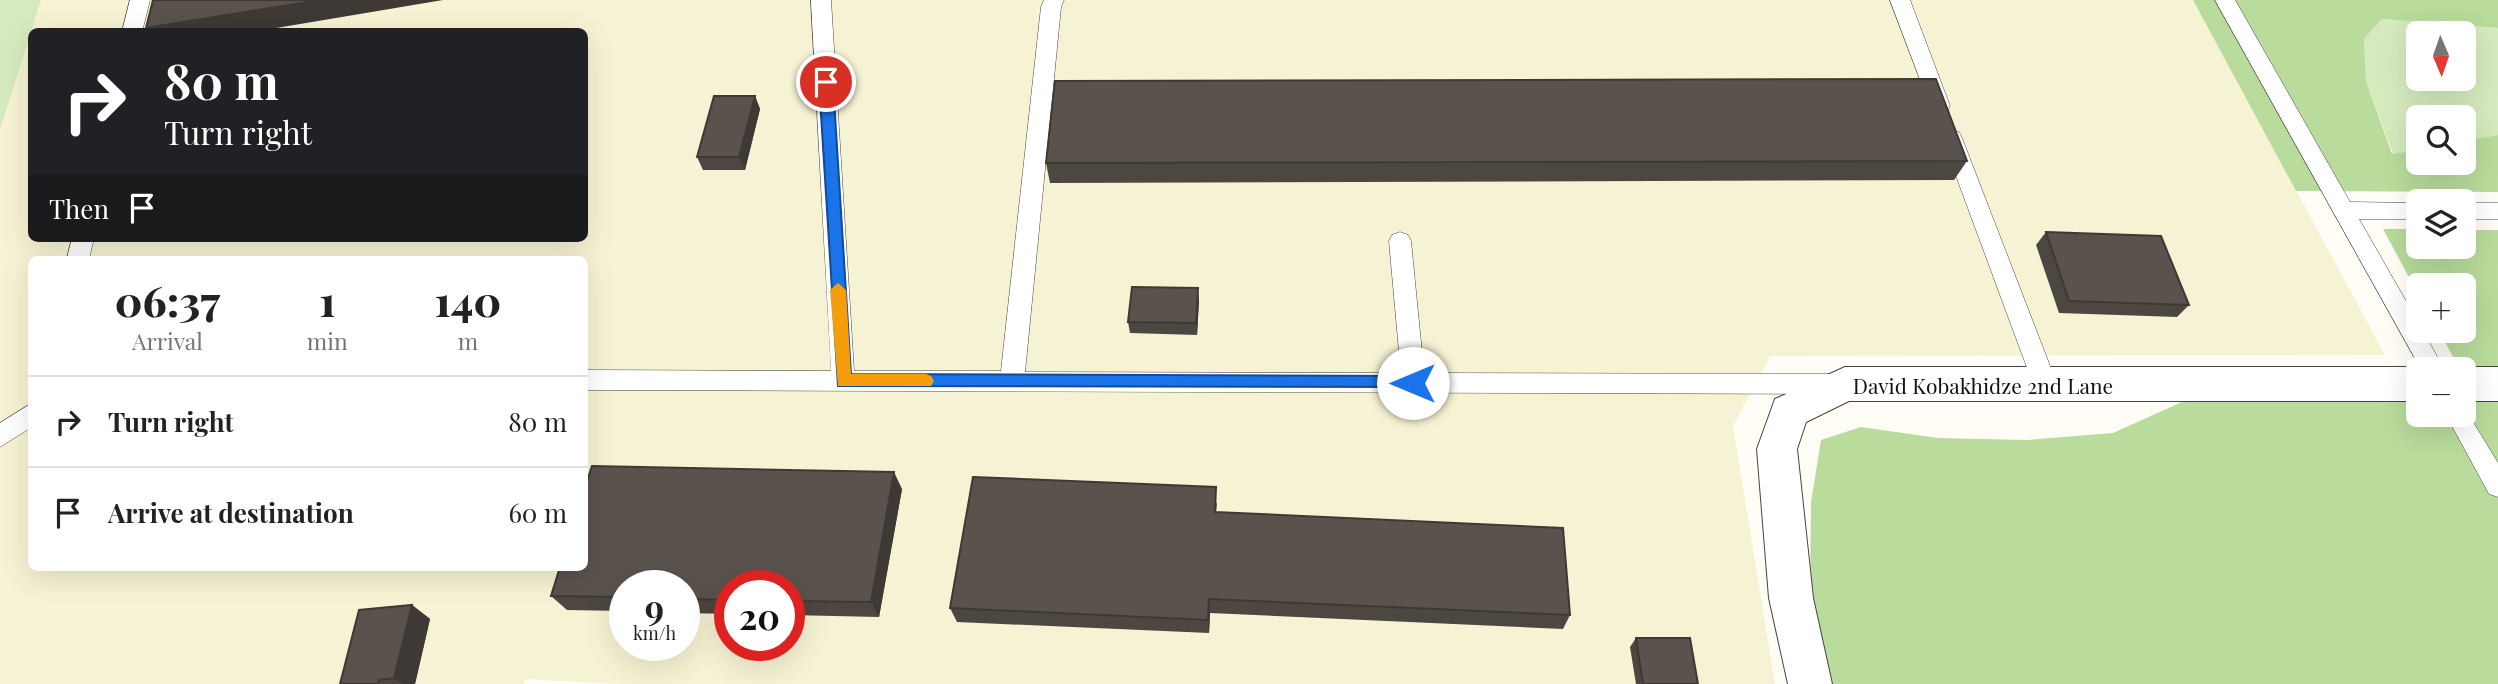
<!DOCTYPE html>
<meta charset="utf-8">
<style>
body{margin:0;font-family:"Playfair Display",serif;background:#f2f2f2;color:#222;height:100vh;display:flex;flex-direction:column;font-size:26px;white-space:nowrap}
*{box-sizing:border-box;margin:0}
p{font-size:23px;color:#767676}
.icon{flex:none;width:38px;height:38px;fill:none;stroke:currentColor;stroke-width:2;stroke-linecap:round;stroke-linejoin:round}
.map{position:relative;flex:1;overflow:hidden}
.sheet{position:absolute;left:28px;top:256px;width:560px;height:315px;display:flex;flex-direction:column;background:#fff;border-radius:10px;box-shadow:0 7px 28px #0002}
.sheet>*{flex:none}
.hud{position:absolute;left:28px;top:28px;width:560px;height:214px;border-radius:10px;box-shadow:0 7px 28px #0002;background:#202124;color:#fff;overflow:hidden}
.needle{width:46px;rotate:178deg}
.controls{position:absolute;left:2406px;top:21px;display:grid;gap:14px}
.controls a{display:grid;place-items:center;width:70px;height:70px;border-radius:10px;background:#fff;box-shadow:0 7px 28px #0002;font-size:35px}
.speed{position:absolute;left:609px;top:570px;display:flex;gap:14px;font-size:35px;font-weight:700;text-align:center}
.speed>*{display:grid;place-content:center;width:91px;height:91px;border-radius:50%;background:#fff;box-shadow:0 7px 28px #0002;line-height:1}
.speed small{font-size:18px;font-weight:400}
.speed .limit{border:10px solid #d22;background:#fff;color:#111}
.pin{position:absolute;display:grid;place-items:center;width:60px;height:60px;color:#fff;margin:-30px;border:4px solid #fff;border-radius:50%;box-shadow:0 2px 7px #0007}
.me{position:absolute;width:77px;margin:-38px;rotate:270deg;stroke-linejoin:round;filter:drop-shadow(0 0 5px #0008)}
.turn{display:flex;align-items:center;gap:24px;height:147px;padding:0 21px;font-size:32px}
.turn .icon{width:91px;height:91px;stroke-width:2.5}
.turn b{display:block;font-size:49px;line-height:60px}
.then{display:flex;align-items:center;height:66px;padding:0 21px;background:#0003;gap:14px;font-size:26px}
.eta{display:flex;justify-content:space-evenly;align-items:center;height:119px;text-align:center}
.eta b{font-size:42px;font-weight:800;line-height:49px}
ul{padding:0;list-style:none}
li{display:flex;align-items:center;gap:21px;height:91px;padding:0 21px;border-top:2px solid #e0e0e0}
li div{flex:1}
li b{display:block;font-size:26px}
li em{font-style:normal}
.map>svg:first-child{display:block}
.farmland{fill:#f6f3d4;fill-rule:evenodd}
.green{fill:#d5ebbd;fill-rule:evenodd}
.forest{fill:#b9dc9c}
.lines{fill:none;stroke-linecap:round;stroke-linejoin:round}
.service-casing{stroke:#444;stroke-width:1}
.minor-casing{stroke:#444;stroke-width:2}
.service{fill:#fff;fill-rule:evenodd}
.minor{fill:#fff;fill-rule:evenodd}
.wall{fill:#4d4742}
.shaded-wall{fill:#3f3936}
.building{fill:#5a524d;stroke:#3f3936;stroke-width:2}
.route{fill:#1a73e8;stroke:#114b97;stroke-width:2}
.slow{fill:#f59e0b}
.labels{text-anchor:middle;dominant-baseline:central;stroke-width:7;stroke-linejoin:round;paint-order:stroke}
.street-label{font-size:21px;fill:#111;stroke:#fff}
</style>
<div class="map">
<svg width="2498" height="684" viewBox="0 0 2498 684">
<rect width="100%" height="100%" fill="#fffdf5"/>
<path class="farmland" d="M41 0H2193L2385 355 1770 356 1733 426 1775 684H619L525 679 524 684H0V130ZM32 32H584V238H32ZM32 259H584V567H32ZM625 586H684V646H625ZM730 586H789V646H730Z"/>
<path class="green" d="M0 0H41L0 130Z
M2382 19 2498 28V135L2464 141V117H2418V150L2393 154 2366 81 2364 39ZM2418 33H2464V79H2418Z"/>
<path class="forest" d="M2193 0H2498V28L2382 19 2364 39 2366 81 2392 154 2418 150V163H2464V141L2498 135V192L2296 191Z
M2383 229H2418V247H2464V230H2498V366H2458L2439 331H2464V285H2418V294Z
M2184 401 2418 402V415H2464V402H2498V684H1829L1810 600 1811 502 1821 440 1861 427 1938 438 2027 440 2113 433Z"/>
<g class="lines">
<defs>
<path id="service" d="M130 0H150L142 32H122Z
M811 0H831L854 371H1001L1041 7 1044 0H1064L1061 7 1025 372 1401 373 1389 241 1392 235 1400 232 1408 235 1411 241 1424 373 1839 374 1847 377 1851 384 1847 391 1839 394 584 390V370L831 371Z
M1890 0H1910L1950 106 1947 111 1940 114 1933 111 1930 106Z
M2215 0H2235L2350 202 2418 203V219H2359L2418 322V331H2423L2444 369H2421Z
M1952 130 1959 132 1962 138 2057 384 2053 391 2045 394 2037 391 2033 384 1942 138 1945 132Z
M2464 203H2498V219H2464Z
M72 238H94L89 259H67Z
M32 403V427L0 447V423Z
M2464 407 2498 463V497L2489 494 2446 415H2464Z"/>
<path id="minor" d="M1845 367H2418L2424 369H2418V401H1849L1806 422 1797 449 1813 598 1832 684H1788L1769 598 1757 449 1775 399Z
M2464 367H2498V401H2464V369H2458Z"/>
</defs>
<use href="#service" class="service-casing"/>
<use href="#minor" class="minor-casing"/>
<use href="#service" class="service"/>
<use href="#minor" class="minor"/>
</g>
<path class="wall" d="M755 96 760 109 745 170H703L697 157Z
M1967 161 1954 180 1050 183 1046 163Z
M2046 232 2189 305 2177 317 2059 313 2036 245Z
M1199 300 1197 335 1130 333 1128 322Z
M902 489 879 617 789 615V586H730V614L684 613V586H625V611L567 610 551 596Z
M1217 503 1216 513 1570 615 1563 629 1210 613 1209 633 957 622 950 608Z
M412 605 430 619 415 684H340Z
M1636 638 1698 684H1636L1630 647Z"/>
<path class="shaded-wall" d="M320 0H443L252 32H149L146 28Z
M755 96 760 109 745 170 739 157Z
M1198 288 1199 300 1197 335 1196 323Z
M894 472 902 489 879 617 871 602Z
M1209 599 1210 613 1209 633 1208 620Z
M412 605 430 619 415 684H403L394 678Z"/>
<path class="building" d="M153 0H320L146 28Z
M1936 79 1967 161 1046 163 1055 81Z
M714 96H755L739 157H697Z
M2046 232 2161 236 2189 305 2069 301Z
M1132 287 1198 288 1196 323 1128 322Z
M592 466 894 472 871 602 789 601V586H730V600L684 599V586H625V597L551 596 560 567H584V490Z
M973 477 1216 487 1215 512 1563 528 1570 615 1209 599 1208 620 950 608Z
M412 605 394 678 379 680 378 684H340L359 610Z
M1636 638H1690L1698 684H1643Z"/>
<path class="route" d="M826 77 833 82 851 374 1413 376 1419 378 1421 383 1419 387 838 386 819 82Z"/>
<path class="slow" d="M838 283 846 290 851 374H926L931 376 934 381 931 386H838L830 290Z"/>
<g class="labels">
<g class="street-label">
<text x="1983" y="385">David Kobakhidze 2nd Lane</text>
</g>
</g>
</svg>
<div class="controls">
<a><svg class="needle" viewBox="-14 -14 28 28"><path d="M0-13l5 13h-10z" fill="#e53935"/><path d="M0 13l5-13h-10z" fill="#767676"/></svg></a>
<a><svg class="icon" aria-label="search" viewBox="0 0 24 24"><circle cx="10" cy="10" r="6"/><path d="M15 15l6 6"/></svg></a>
<a><svg class="icon" aria-label="layers" viewBox="0 0 24 24"><path d="M12 4l9 5-9 5-9-5zM3 14l9 5 9-5"/></svg></a>
<a>+</a>
<a>−</a>
</div>
<div class="speed"><div>9<small>km/h</small></div><div class="limit">20</div></div>
<div class="pin" style="left:826px;top:82px;background:#d93025"><svg class="icon" aria-label="arrive" viewBox="0 0 24 24"><path d="M6 21V4h12l-3 4 3 4H6"/></svg></div>
<svg class="me" style="left:1413px;top:383px" viewBox="-20 -20 40 40"><circle r="19" fill="#fff"/><path d="M0-13L10 11 0 6-10 11z" fill="#1a73e8"/></svg>
<div class="hud">
<div class="turn"><svg class="icon" aria-label="right" viewBox="0 0 24 24"><path d="M7 20v-9h11M14 6l5 5-5 5"/></svg><div><b>80 m</b>Turn right</div></div>
<div class="then">Then<svg class="icon" aria-label="arrive" viewBox="0 0 24 24"><path d="M6 21V4h12l-3 4 3 4H6"/></svg></div>
</div>
<section class="sheet">
<div class="eta">
<div><b>06:37</b><p>Arrival</p></div>
<div><b>1</b><p>min</p></div>
<div><b>140</b><p>m</p></div>
</div>
<ul>
<li><svg class="icon" aria-label="right" viewBox="0 0 24 24"><path d="M7 20v-9h11M14 6l5 5-5 5"/></svg><div><b>Turn right</b></div><em>80 m</em></li>
<li><svg class="icon" aria-label="arrive" viewBox="0 0 24 24"><path d="M6 21V4h12l-3 4 3 4H6"/></svg><div><b>Arrive at destination</b></div><em>60 m</em></li>
</ul>
</section>
</div>
